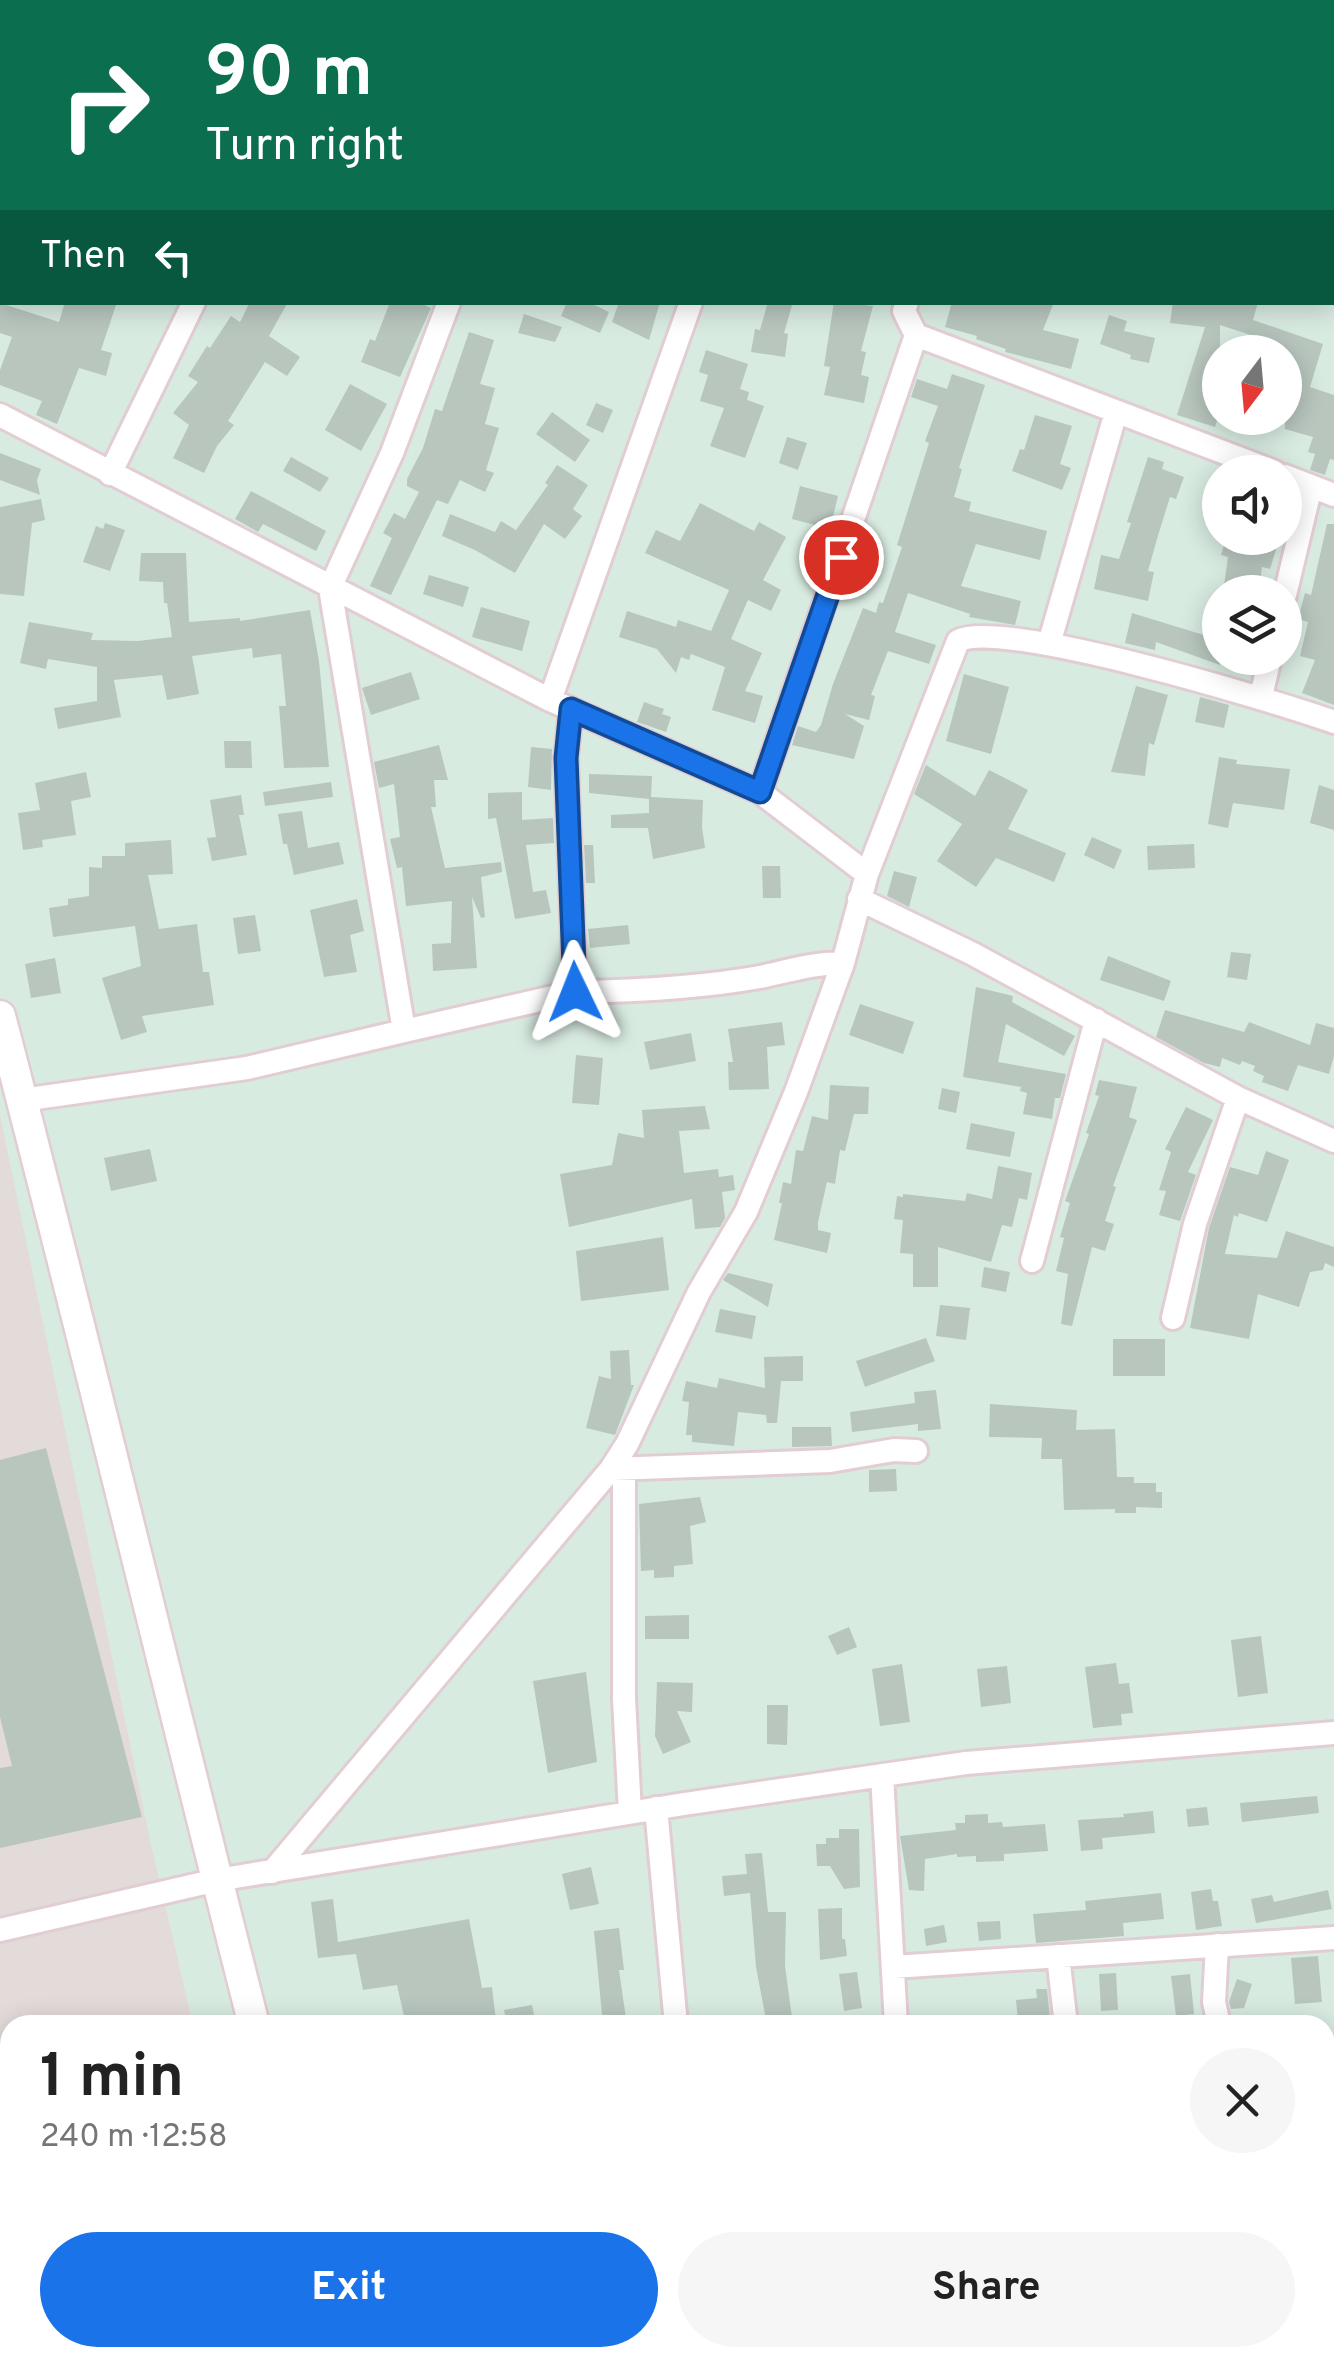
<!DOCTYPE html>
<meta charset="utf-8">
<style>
body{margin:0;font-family:Overpass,sans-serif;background:#f6f6f6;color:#222;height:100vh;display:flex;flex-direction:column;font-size:38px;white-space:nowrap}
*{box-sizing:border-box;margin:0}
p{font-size:32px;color:#767676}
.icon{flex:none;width:55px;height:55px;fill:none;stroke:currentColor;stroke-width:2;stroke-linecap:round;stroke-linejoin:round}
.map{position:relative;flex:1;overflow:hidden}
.sheet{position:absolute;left:0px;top:2015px;width:1335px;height:352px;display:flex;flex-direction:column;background:#fff;border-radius:30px 30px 0 0;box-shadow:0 5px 25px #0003}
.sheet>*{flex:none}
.top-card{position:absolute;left:0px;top:0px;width:1335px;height:305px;box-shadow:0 5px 25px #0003;background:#0b6e4f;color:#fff;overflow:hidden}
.needle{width:65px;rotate:196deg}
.tools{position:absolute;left:1202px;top:335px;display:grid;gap:20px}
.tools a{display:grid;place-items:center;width:100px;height:100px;border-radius:50%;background:#fff;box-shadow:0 5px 25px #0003;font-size:50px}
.pin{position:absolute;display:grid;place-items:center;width:85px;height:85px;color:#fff;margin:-42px;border:5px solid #fff;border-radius:50%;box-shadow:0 2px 10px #0007}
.me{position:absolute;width:110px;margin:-55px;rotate:358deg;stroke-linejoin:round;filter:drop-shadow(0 0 8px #0008)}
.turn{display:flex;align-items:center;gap:35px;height:210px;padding:0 40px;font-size:45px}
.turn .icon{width:130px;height:130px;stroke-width:2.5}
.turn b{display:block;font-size:70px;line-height:85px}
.then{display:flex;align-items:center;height:95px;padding:0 40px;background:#0003;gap:20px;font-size:38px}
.round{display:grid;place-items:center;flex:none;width:105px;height:105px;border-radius:52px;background:#f6f6f6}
.headline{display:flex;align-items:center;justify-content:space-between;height:170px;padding:0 40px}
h1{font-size:60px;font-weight:700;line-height:75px}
.button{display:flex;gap:20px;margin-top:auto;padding:20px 40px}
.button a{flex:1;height:115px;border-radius:60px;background:#1a73e8;color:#fff;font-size:40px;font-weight:700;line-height:115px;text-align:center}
.button a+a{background:#f6f6f6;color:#222}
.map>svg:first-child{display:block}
.industrial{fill:#e3dbd9}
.building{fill:#b8c6be}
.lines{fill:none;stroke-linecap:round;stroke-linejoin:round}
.street-casing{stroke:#e2cdd3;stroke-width:28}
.secondary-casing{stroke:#e2cdd3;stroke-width:35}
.street{stroke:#fff;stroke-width:22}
.secondary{stroke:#fff;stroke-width:30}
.route-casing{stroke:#114b97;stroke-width:25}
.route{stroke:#1a73e8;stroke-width:18}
</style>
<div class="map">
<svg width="1334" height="2367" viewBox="0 0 1334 2367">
<rect width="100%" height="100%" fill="#d8ebe1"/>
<path class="industrial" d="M0 1115 148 1831 193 2025H10V2239L0 2242Z"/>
<path class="building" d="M65 302H117L101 350 112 353 106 376 79 368 57 424 36 415 42 401 0 385V370L12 337 0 333V303L59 322Z
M250 302H288L269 336 300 357 287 376 265 362 228 421 234 425 217 446 204 473 173 458 189 425 173 413 198 382 188 376 207 346 210 348 231 316 240 322Z
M390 302H418L431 308 400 377 361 362 370 339 375 341Z
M567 302H588L609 312 600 333 561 316Z
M619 302H660L649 340 612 322Z
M768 302H793L784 333 788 334 785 357 751 352 755 329 760 330Z
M834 302 873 306 861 351 866 352 861 375 869 377 864 403 824 395 830 367 824 366Z
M952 302H1054L1043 330 1079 339 1071 369 1005 352 1006 349 976 339 977 336 945 327Z
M1173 302H1258L1253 320 1323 344 1310 387 1334 395V460L1330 459 1325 475 1310 470 1315 454 1308 452 1313 437 1285 429V352H1262L1266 340 1220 325V412L1215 427 1177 415 1205 327 1170 323Z
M524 314 562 327 555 342 518 333Z
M1109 315 1127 321 1124 331 1155 338 1149 363 1130 359 1131 355 1100 344Z
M469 332 494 340 480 384 495 388 485 424 499 428 486 470 494 473 485 492 460 480 448 504 437 500 391 595 370 586 392 538 383 533 394 513 405 519 419 492 407 486V479L423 448 435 409 442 411Z
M706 350 748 364 740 389 749 392 747 400 764 406 745 458 710 446 724 408 700 401 708 375 699 372Z
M952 374 985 385 959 468 962 469 954 497 971 502 969 511 1047 531 1040 560 976 544 961 586 1021 601 1015 625 969 617 970 614 908 593 895 632 936 645 929 664 888 651 871 695 875 696 869 720 845 714 864 726 854 759 792 745 798 726 816 732 821 725 833 684 863 608 876 613 879 602 883 603 902 547 897 545 903 526 929 443 925 441 938 406 911 397 917 379 947 389Z
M350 384 387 404 361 451 325 430Z
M596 403 613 410 603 433 586 425Z
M552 412 590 440 575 462 536 434Z
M1035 415 1072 426 1060 464 1071 468 1062 490 1012 471 1020 449 1024 450Z
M787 437 807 443 798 470 779 463Z
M0 453 41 469 37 480 40 495 0 480Z
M291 457 329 478 320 492 283 471Z
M1148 457 1164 462 1162 469 1184 477 1176 499 1170 497 1157 539 1148 571 1154 572 1148 601 1094 589 1101 555 1119 559 1131 523 1127 522Z
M557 465 588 485 573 509 582 516 565 539 544 524 515 573 475 550 442 536 450 514 495 532 501 521 516 530 548 485 545 483Z
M800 486 838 496 830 529 792 519Z
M251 491 326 531 316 551 263 524 258 532 235 519Z
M41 499 45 520 32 523 24 596 0 594V507Z
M700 503 754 531 759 522 786 537 763 580 781 590 771 611 748 600 731 639 762 653 745 691 763 696 755 723 712 710 725 667 691 654 689 660 681 657 676 673 657 649 619 637 627 611 676 627 678 620 711 631 729 590 645 553 656 530 680 541Z
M105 523 125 530 110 571 83 562 96 526 103 529Z
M1327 524H1334V705L1302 693 1315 660 1300 656 1308 622 1298 619 1305 593 1311 595Z
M1226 538H1258L1278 543 1270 569 1262 567 1259 592H1223L1228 557 1221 555Z
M141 553H186L189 622 240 618V621L310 610 319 661 329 767 284 768 279 706H286L281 654 253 658 252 648 192 656 199 694 167 700 162 675 114 680 121 717 58 729 54 708 97 701V667L48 659 46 669 20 663 29 622 93 633 91 640 138 641 172 637 167 603H164L163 582 139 581Z
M429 575 469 587 463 607 423 594Z
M481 607 530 621 522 651 472 637Z
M1132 613 1220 640V665L1156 642 1155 650 1125 643Z
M411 672 420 699 371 715 362 688Z
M964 674 1009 687 991 754 946 741Z
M1136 686 1168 695 1154 745 1149 743 1145 776 1111 772Z
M1200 697 1229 705 1224 728 1195 722Z
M644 702 664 709 662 714 671 717 666 732 637 722Z
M224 741H251L252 768H225Z
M439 745 448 780H434L436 807H431L445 868 501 862 502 872 481 877 485 917 481 918 472 897 477 968 433 971 432 944 451 943 452 901 406 906 402 867 397 868 390 839 400 837 394 784 379 788 374 762Z
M531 747 552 749 551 790 528 787Z
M1219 757 1237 760 1236 764 1290 769 1284 810 1233 803 1228 828 1208 824Z
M926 765 975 796 989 770 1028 790 1008 829 1066 853 1054 882 996 858 976 887 937 861 962 824 914 794Z
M86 772 91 797 71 801 76 835 42 840 43 847 23 850 18 813 40 810 35 783Z
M589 774 652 776 651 797 703 800 702 827 705 848 653 859 648 828H611V815L649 813V799L589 793Z
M331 782 333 797 265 806 263 792Z
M1319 785 1334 790V830L1310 823Z
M522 792V820L553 818 554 843 526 845 533 892 546 890 551 913 515 919 496 818 488 819V793Z
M241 795 244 815H239L247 855 212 861 207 838 216 837 210 800Z
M302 811 308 848 339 842 344 864 294 875 287 844H283L278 814Z
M1092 837 1122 850 1114 869 1084 855Z
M171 840 173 874 148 875 159 929 197 924 203 972H209L214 1005 142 1016 147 1032 121 1040 102 978 141 966 135 926 53 937 49 908 68 905V899L89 896V867L102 868V856H125V843Z
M1194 844 1195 868 1148 870 1147 846Z
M584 845H593L595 883H586Z
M762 866H780L781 898H763Z
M894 871 917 877 909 907 887 896Z
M357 899 364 931 350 935 357 972 324 977 310 910Z
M255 915 261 951 238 954 233 918Z
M628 925 630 944 590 948 588 929Z
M1231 952 1251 954 1247 980 1227 977Z
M1108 956 1171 981 1164 1001 1100 980Z
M55 958 61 993 31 998 25 964Z
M976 987 1013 996 1012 1002 1075 1036 1064 1056 1006 1024 998 1062 1066 1074 1060 1098H1055L1052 1119 1023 1114 1027 1093 1020 1091 1021 1087 963 1077Z
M860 1004 914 1022 903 1054 849 1035Z
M1165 1010 1244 1032 1249 1022 1310 1045 1316 1023 1334 1028V1056L1329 1074 1298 1065 1288 1091 1262 1082 1264 1076 1253 1071 1255 1066 1242 1061 1240 1065 1222 1058 1220 1067 1204 1063 1156 1037Z
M782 1022 785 1045 767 1047 769 1089 729 1090 728 1062H733L728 1029Z
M691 1033 696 1061 650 1070 644 1042Z
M576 1055 603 1058 599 1105 572 1103Z
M1099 1080 1137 1087 1129 1117 1137 1120 1113 1186 1116 1187 1105 1221 1114 1224 1105 1251 1092 1247 1072 1326 1061 1324 1068 1274 1056 1271 1064 1238 1060 1237 1070 1203 1065 1201 1089 1134 1086 1133 1099 1096 1095 1095Z
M830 1085 869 1087 868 1114H854L845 1151 840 1150 835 1184 827 1182 818 1222V1230L831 1233 827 1253 774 1240 782 1203H779L783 1182 791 1184 796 1150 803 1151 812 1116 828 1120Z
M942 1088 960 1092 956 1113 938 1109Z
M705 1106 710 1129 679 1131 684 1173 718 1169 719 1177 733 1175 735 1190 722 1192 725 1218 720 1227 695 1229 692 1199 569 1227 560 1174 612 1165 618 1133 644 1138 642 1110Z
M1186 1107 1213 1120 1188 1172 1196 1175 1180 1221 1159 1215 1166 1191 1159 1190 1171 1152 1165 1149Z
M971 1123 1015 1132 1010 1157 966 1149Z
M150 1149 157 1181 111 1191 104 1158Z
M1266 1151 1289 1160 1267 1222 1239 1213 1238 1217 1234 1215 1225 1254 1277 1258 1286 1231 1334 1247V1267L1325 1263 1323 1270 1310 1272 1299 1307 1258 1294 1249 1339 1190 1328 1209 1228 1230 1167 1258 1175Z
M998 1166 1032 1173 1027 1200 1019 1198 1012 1227 1002 1225 991 1262 938 1247V1287H913V1254L900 1253 903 1220 894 1219 897 1196 903 1197V1194L965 1201 967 1193 992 1199Z
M663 1237 669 1290 581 1301 576 1251Z
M984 1267 1010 1272 1006 1292 981 1287Z
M728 1273 773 1284 768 1307 723 1280Z
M940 1305 970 1308 966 1340 936 1336Z
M720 1309 756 1316 752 1339 715 1332Z
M926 1338 935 1361 865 1387 856 1361Z
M1113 1339H1165V1376H1113Z
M629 1350 631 1385H634L615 1435 586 1428 599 1376 611 1379 610 1351Z
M803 1356V1381H781L777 1423H767L766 1415 738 1412 734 1446 692 1442V1435H686L689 1402 682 1401 686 1381 717 1388 719 1378 765 1388 764 1357Z
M936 1390 941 1429 918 1431V1424L852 1432 850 1412 915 1403 914 1392Z
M990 1404 1077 1410 1076 1430 1115 1429 1117 1477H1134V1483H1156V1492H1162V1508L1136 1507V1513H1115V1509L1064 1510 1062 1459H1041L1042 1438 989 1437Z
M792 1427H831L832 1446 792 1447Z
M46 1448 142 1817 0 1848V1768L12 1766 0 1717V1460Z
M896 1469 897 1491 869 1492V1470Z
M700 1497 706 1522 690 1526 693 1564 674 1566V1577L654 1578V1570L641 1571 639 1504Z
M689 1615V1639H645V1616Z
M849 1627 857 1647 837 1655 828 1636Z
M1261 1636 1268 1693 1238 1697 1231 1640Z
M1116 1663 1119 1684 1129 1683 1133 1713 1121 1714 1122 1725 1093 1728 1085 1667Z
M902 1664 910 1722 880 1726 872 1669Z
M1007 1666 1011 1703 981 1707 977 1669Z
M586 1672 597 1762 548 1773 533 1681Z
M657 1682 693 1683 692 1712 677 1711 691 1742 663 1754 655 1736Z
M767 1705H788L787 1745 767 1744Z
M1317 1796 1319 1813 1242 1822 1240 1803Z
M1207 1807 1209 1825 1188 1827 1186 1809Z
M1153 1811 1155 1833 1102 1838 1103 1849 1081 1851 1078 1820 1124 1817 1123 1814Z
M988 1814V1823L1002 1822 1003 1827 1045 1824 1048 1851 1004 1854V1861L976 1862V1856L957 1857V1854L925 1859 924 1891 909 1890 900 1836 956 1830 955 1823H965V1815Z
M839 1829H859L860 1887 844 1889 830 1866H817L816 1844H826V1838H839Z
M762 1853 768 1912H786L785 1966 793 2025H767L756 1967 750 1893 724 1896 722 1876 747 1874 745 1854Z
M591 1867 599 1904 570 1910 562 1874Z
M1211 1889 1213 1901H1218L1222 1926 1196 1930 1191 1892Z
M1328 1890 1332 1909 1256 1923 1251 1899 1272 1895 1274 1902Z
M1161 1893 1164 1919 1123 1923 1124 1936 1036 1943 1033 1914 1086 1910 1085 1901Z
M333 1899 338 1942 469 1919 482 1988 492 1987 496 2021 472 2025H406L397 1985 363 1990 356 1954 318 1958 311 1902Z
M842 1908V1939H845L847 1956 820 1960 818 1909Z
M1000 1921 1001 1939 979 1941 977 1922Z
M944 1925 947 1942 926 1946 924 1929Z
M619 1928 624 1970H619L627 2025H603L594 1931Z
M1318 1956 1322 2002 1295 2004 1291 1958Z
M857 1972 862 2008 844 2011 839 1974Z
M1116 1973 1118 2010 1101 2011 1099 1974Z
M1190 1974 1194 2014 1176 2016 1171 1976Z
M1237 1979 1252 1984 1244 2008 1231 2009 1229 2002Z
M1036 1989H1047L1050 2019 1018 2021 1016 2000 1037 1998Z
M532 2005 536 2025H507L504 2010Z"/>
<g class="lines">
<defs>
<path id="street" d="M914 0 921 2
M320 2 321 0
M557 2 558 0
M799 2 800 0
M1265 2 1266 0
M1332 277H1334
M907 302 904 311 916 335 1275 472
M0 415 550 700 760 792 867 874
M110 474 194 302
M1285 476 1334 495
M1285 595 1311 486
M1049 644 1116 412
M1261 696 1270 658
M550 700 691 302
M760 792 916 335
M859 899 973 954 1238 1098 1334 1141
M575 992C636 991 699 988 760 977 789 971 813 963 843 963
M404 1031 575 992 566 758 571 709
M22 1100 247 1068 404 1031 330 588 392 453 449 302
M1032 1261 1096 1020
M1173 1318 1195 1224 1238 1098
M624 1468V1699L630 1812
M611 1469 830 1461 894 1450 916 1451
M882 1775 896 2025
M656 1808 676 2025
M272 1872 611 1469 627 1444 699 1292 746 1212 796 1092 843 963 867 874 958 641C1000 617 1278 702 1334 722
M0 1930 217 1880 684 1804 966 1763 1334 1733
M1217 1945 1214 2002 1219 2025
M1058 1956 1066 2025
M893 1967 1334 1938
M1325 2158 1334 2156
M0 2266 10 2263
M1325 2330 1334 2329
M706 2358 707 2367
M914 2358V2367
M988 2367 1074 2358"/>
<path id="secondary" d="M0 1016C88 1351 168 1689 254 2025
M341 2358 344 2367"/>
</defs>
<use href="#street" class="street-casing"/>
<use href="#secondary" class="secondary-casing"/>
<use href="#street" class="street"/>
<use href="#secondary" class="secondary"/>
</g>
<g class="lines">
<defs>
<path id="route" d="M575 992 566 758 571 709 760 792 841 557"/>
</defs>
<use href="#route" class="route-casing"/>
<use href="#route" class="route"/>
</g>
</svg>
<div class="tools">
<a><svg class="needle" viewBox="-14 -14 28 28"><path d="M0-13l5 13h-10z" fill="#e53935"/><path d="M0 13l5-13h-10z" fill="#767676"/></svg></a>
<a><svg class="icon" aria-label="sound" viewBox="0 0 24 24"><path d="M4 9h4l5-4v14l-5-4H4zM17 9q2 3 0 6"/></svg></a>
<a><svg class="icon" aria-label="layers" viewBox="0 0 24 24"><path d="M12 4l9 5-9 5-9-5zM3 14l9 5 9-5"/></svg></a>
</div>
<div class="pin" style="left:841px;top:557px;background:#d93025"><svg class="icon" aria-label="arrive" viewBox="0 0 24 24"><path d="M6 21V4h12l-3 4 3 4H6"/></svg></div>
<svg class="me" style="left:575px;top:992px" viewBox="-20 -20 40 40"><path d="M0-17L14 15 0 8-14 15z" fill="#1a73e8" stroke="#fff" stroke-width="4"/></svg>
<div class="top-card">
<div class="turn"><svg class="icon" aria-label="right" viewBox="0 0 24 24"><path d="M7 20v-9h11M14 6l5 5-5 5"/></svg><div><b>90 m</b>Turn right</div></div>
<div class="then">Then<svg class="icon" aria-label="left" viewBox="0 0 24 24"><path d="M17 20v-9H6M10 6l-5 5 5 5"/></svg></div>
</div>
<section class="sheet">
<div class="headline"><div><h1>1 min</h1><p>240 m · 12:58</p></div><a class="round"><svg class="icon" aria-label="close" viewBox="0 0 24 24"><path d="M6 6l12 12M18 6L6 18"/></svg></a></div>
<div class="button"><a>Exit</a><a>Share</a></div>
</section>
</div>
